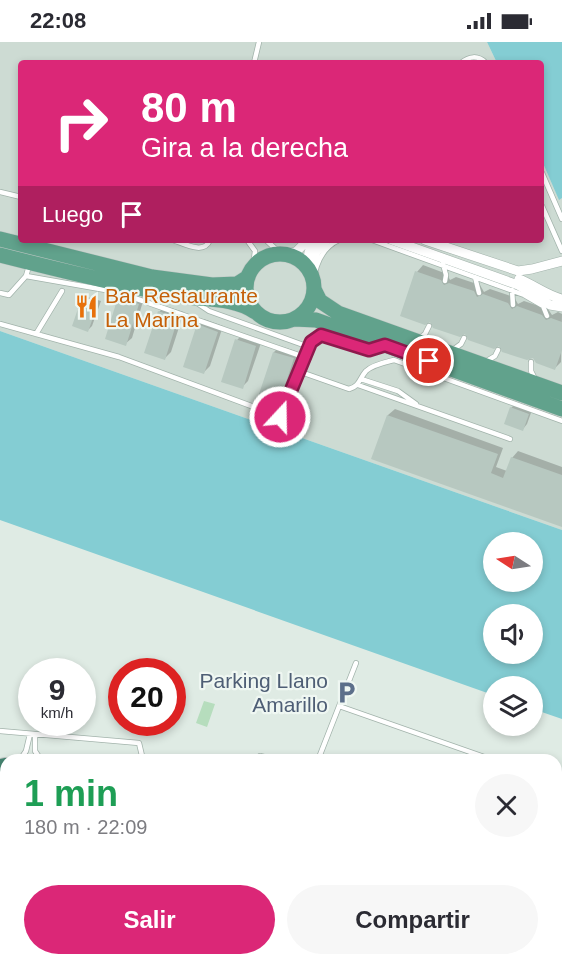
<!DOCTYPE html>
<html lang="es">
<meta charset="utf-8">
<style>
body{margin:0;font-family:Helvetica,sans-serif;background:#f7f7f7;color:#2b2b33;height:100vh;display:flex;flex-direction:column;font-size:22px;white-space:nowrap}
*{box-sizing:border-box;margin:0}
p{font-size:20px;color:#7c7c81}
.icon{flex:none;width:33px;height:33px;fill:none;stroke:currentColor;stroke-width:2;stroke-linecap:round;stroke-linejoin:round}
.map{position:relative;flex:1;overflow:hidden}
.drawer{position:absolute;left:0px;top:712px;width:562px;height:212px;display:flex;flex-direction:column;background:#fff;border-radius:18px 18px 0 0;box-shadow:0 3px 9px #0003}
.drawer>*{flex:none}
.guide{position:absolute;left:18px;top:18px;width:526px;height:183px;border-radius:6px;box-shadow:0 3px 9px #0003;background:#db2777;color:#fff;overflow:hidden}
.needle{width:39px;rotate:282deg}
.fabs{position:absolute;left:483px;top:490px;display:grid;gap:12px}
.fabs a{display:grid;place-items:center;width:60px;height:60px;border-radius:50%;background:#fff;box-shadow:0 3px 9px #0003;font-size:30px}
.speed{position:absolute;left:18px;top:616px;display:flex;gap:12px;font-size:30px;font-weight:700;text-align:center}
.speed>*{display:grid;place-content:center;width:78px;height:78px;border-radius:50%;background:#fff;box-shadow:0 3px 9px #0003;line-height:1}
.speed small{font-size:15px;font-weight:400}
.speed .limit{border:9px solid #d22;background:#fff;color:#111}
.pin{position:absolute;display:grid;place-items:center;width:51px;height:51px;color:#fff;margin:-26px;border:3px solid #fff;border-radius:50%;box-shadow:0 2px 6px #0007}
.me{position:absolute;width:66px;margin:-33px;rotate:21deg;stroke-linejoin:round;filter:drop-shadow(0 0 4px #0008)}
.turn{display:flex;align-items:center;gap:21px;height:126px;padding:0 24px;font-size:27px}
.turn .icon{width:78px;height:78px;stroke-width:2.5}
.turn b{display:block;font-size:42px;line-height:51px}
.then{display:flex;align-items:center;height:57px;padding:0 24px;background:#0003;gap:12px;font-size:22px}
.round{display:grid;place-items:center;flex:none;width:63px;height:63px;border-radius:32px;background:#f7f7f7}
.headline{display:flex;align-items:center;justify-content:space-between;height:102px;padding:0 24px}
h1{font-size:36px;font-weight:600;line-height:45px;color:#1e9e55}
.button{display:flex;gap:12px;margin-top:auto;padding:12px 24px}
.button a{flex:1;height:69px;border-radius:36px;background:#db2777;color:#fff;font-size:24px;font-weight:600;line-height:69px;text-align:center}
.button a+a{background:#f7f7f7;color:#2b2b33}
.status{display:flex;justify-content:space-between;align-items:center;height:42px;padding:0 30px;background:#fff;direction:ltr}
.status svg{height:16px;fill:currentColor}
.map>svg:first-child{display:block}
.built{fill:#cddbd3}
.green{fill:#b6ddbd}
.water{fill:#84cdd3;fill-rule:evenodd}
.shadow{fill:#0003}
.building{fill:#b7c8c0}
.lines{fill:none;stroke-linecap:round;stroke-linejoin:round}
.service-casing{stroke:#a2b3ab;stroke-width:6}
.pedestrian-casing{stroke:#a2b3ab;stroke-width:9}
.minor-casing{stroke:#a2b3ab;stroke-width:10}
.primary-casing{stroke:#c0c8c5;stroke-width:16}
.trunk-casing{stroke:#c0c8c5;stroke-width:18}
.service{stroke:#fff;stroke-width:4.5}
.pedestrian{stroke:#fff;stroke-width:8}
.minor{stroke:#fff;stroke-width:9}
.primary{stroke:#61a28c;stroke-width:15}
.trunk{stroke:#468571;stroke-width:16}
.route-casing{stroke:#8e194d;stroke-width:15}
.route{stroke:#db2777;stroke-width:10}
.labels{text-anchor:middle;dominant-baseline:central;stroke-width:4.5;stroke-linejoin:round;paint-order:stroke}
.food-label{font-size:21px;fill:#c56008;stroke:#eff7f2;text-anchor:start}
.service-label{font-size:21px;fill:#4e5e75;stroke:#eff7f2;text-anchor:end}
</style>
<div class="status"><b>22:08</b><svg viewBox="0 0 49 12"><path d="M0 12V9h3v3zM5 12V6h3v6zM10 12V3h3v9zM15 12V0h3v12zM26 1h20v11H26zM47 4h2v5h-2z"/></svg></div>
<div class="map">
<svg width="562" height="923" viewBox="0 0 562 923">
<rect width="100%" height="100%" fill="#dfebe4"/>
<path class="built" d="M0 0H487L497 21H21V198H542V119L559 157 562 156V488L0 289Z"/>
<path class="green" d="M204 659 215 662 207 685 196 681Z
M0 794H6V852L0 851Z
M23 918H76L77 923H21Z"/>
<path class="water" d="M487 0H562V156L559 158 542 119V21H497Z
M0 289 562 488V677L533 667 532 645H494L493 653 0 478ZM494 501H532V540H494ZM494 573H532V612H494Z"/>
<path class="shadow" d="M423 223 447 232 450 238 456 235 480 243 484 250 490 247 514 255 518 262 524 259 548 267 552 273 558 270 562 272 561 320 555 326 533 314 500 302 417 230Z
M126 250 144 256 132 296 125 302 120 256Z
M87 255 101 259 92 284 88 288 82 259Z
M165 264 184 270 171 310 165 316 159 270Z
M204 277 223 284 210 324 204 330 198 283Z
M243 292 262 298 248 339 242 345 237 298Z
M280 304 299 310 286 351 279 358 274 310Z
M515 362 532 368 527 382 523 387 511 366Z
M395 367 503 406 496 425 507 429 512 416 518 409 562 425V484L373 416 388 373Z
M556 845 562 846V865L556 864Z
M0 861H6V918H15L17 923H0Z
M559 874 562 875V901H556V876Z
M79 918H105L108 922 112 923H81Z
M172 918H256L259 923H215L213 919 209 923H172Z
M321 918H328L330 923H305Z
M349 918H367L370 923H346Z
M376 918H400V923H376Z
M445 918H466L467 923H446Z
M480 918H552L554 923H481Z"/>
<path class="building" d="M415 229 441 238 444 243 449 241 474 249 477 255 483 252 508 261 512 267 517 264 542 273 546 278 551 276 562 280V308L555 328 536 321 533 316 527 318 502 310 499 304 494 307 468 298 465 292 460 295 433 286 430 280 425 283 400 274Z
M118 255 139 262 126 304 105 297Z
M81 258 97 264 88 290 72 284Z
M158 269 178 276 165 318 144 311Z
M197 282 218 290 204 332 183 325Z
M235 297 256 304 243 347 221 340Z
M273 310 294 316 280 359 259 352Z
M510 365 529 372 523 389 504 382Z
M387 373 498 412 491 431 503 436 511 415 562 433V485L371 417Z
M0 867 6 868V899H0Z
M0 902H1L8 923H0Z"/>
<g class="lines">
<defs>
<path id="service" d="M254 21 259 0
M461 21C469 14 478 13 486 21
M542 131 562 177
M0 150 21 155
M542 164 562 209
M173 198C185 202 204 213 210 198
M247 198 255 209 253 226
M266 198 281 212
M372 198 524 253 543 264 547 274
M443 222 446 233 445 239
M29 224 26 234 117 250 304 315
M475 235 479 251
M313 242C315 223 321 206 339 198
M512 248 513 263
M0 251 9 253 26 234
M197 261 209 269 309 305
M0 282 119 315 281 375 304 315 314 297 326 293 369 308 376 306
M36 292 62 249
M420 296 425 292 429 284
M454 307 461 302 464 296
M485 320 495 314 498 308
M531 320V329L535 337
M298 329 349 347C360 344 359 337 366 329 372 323 386 320 394 318L562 379
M361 337 398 349 416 362
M358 343 510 397
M339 664 493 718
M0 689 139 701 143 718
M35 693V709L41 718
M260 714 277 718
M20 718 26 709 30 692
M318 718 356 621
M556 793 562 794"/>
<path id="pedestrian" d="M103 918 104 923
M164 918 165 923"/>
<path id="minor" d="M392 198 518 243 550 263 562 265
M425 198 518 229 532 227 562 219
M284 212 296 210 308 198
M307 223 309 210 317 198
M310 231 316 210 327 198
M519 237C534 243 548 254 562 257
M0 859H6
M556 910 562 909
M204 918 205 923
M409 918V923
M469 918 470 923
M553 918 555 923
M258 922 310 918
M368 923V918"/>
<path id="primary" d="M0 197 152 235 212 243 237 242 248 235
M246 246a34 34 0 1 1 68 0a34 34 0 1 1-68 0Z
M0 213C59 228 119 243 179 254 203 258 234 255 255 270
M314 247 320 259 338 271 562 351
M294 277 316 278 562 367"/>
<path id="trunk" d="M0 725 6 724
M0 739H6
M556 821 562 822
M556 835 562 836"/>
</defs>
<use href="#service" class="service-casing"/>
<use href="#pedestrian" class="pedestrian-casing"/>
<use href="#minor" class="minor-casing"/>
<use href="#primary" class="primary-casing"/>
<use href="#trunk" class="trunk-casing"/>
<use href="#service" class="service"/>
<use href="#pedestrian" class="pedestrian"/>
<use href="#minor" class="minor"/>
<use href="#primary" class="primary"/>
<use href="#trunk" class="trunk"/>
</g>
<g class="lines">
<defs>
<path id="route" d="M280 375 311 300 321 293 369 308 385 303 429 319"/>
</defs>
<use href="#route" class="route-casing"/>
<use href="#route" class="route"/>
</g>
<defs>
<symbol id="restaurant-bare" viewBox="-9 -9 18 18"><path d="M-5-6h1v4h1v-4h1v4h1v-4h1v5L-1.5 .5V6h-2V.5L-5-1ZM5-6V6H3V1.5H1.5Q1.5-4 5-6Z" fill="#e8710a" stroke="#eff7f2" stroke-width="2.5" paint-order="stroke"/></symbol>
<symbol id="parking-bare" viewBox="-9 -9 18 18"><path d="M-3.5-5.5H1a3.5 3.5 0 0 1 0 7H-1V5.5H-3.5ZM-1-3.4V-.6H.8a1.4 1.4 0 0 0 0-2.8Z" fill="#5c6f8a" stroke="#eff7f2" stroke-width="2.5" paint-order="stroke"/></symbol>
</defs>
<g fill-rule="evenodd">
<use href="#restaurant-bare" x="70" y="248" width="33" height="33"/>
<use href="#parking-bare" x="330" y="634" width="33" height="33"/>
</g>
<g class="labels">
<g class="food-label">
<text x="105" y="253">Bar Restaurante<tspan x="105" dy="24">La Marina</tspan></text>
</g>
<g class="service-label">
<text x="328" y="638">Parking Llano<tspan x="328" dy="24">Amarillo</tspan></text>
</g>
</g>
</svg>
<div class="fabs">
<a><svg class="needle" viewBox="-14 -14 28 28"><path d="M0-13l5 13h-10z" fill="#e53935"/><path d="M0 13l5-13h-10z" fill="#7c7c81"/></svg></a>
<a><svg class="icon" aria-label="sound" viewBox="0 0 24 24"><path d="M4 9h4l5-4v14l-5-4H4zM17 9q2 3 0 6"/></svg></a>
<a><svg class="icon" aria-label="layers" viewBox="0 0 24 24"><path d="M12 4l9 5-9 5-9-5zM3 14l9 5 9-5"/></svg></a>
</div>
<div class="speed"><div>9<small>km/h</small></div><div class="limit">20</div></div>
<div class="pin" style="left:429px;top:319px;background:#d93025"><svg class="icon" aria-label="arrive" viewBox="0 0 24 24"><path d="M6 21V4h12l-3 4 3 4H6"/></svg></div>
<svg class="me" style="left:280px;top:375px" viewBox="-20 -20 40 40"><circle r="17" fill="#db2777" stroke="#fff" stroke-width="3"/><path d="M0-11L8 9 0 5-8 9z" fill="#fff"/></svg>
<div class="guide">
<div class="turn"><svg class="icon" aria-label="right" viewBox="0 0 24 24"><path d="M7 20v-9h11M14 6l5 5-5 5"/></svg><div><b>80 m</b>Gira a la derecha</div></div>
<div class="then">Luego<svg class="icon" aria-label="arrive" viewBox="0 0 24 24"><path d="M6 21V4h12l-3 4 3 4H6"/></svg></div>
</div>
<section class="drawer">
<div class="headline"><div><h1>1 min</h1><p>180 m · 22:09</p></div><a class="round"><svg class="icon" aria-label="close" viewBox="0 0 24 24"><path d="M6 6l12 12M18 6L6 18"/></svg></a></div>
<div class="button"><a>Salir</a><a>Compartir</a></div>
</section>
</div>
